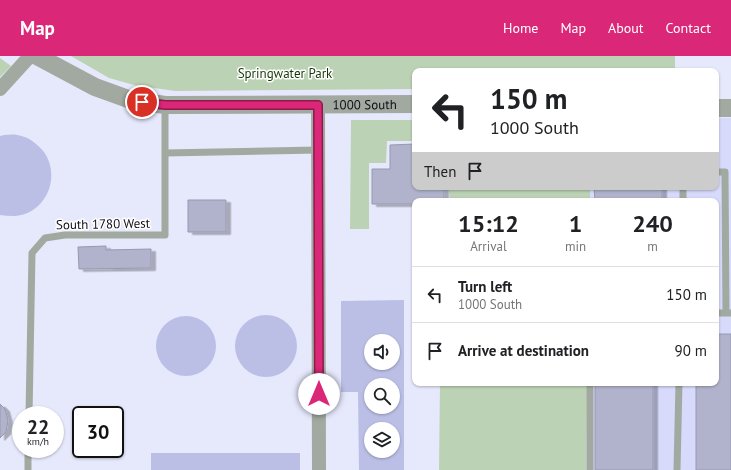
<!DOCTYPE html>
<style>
body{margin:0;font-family:"PT Sans",sans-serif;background:#f2f2f2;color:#202124;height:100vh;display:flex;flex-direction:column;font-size:15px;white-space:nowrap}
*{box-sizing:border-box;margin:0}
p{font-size:13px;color:#757577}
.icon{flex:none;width:22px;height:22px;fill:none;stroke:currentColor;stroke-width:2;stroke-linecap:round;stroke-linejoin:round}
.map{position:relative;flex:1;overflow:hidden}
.panel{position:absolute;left:412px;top:142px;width:307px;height:188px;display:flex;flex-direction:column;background:#fff;border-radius:8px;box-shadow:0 1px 3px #0004}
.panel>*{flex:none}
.banner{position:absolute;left:412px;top:12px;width:307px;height:122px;border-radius:8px;box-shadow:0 1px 3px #0004;background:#fff;color:#202124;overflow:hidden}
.fabs{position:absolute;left:364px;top:278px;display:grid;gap:8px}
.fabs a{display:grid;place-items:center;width:36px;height:36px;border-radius:50%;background:#fff;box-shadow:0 1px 3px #0004;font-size:20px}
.speed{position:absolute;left:12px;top:350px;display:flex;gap:8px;font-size:20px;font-weight:700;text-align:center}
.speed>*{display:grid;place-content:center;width:52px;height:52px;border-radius:50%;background:#fff;box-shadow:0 1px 3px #0004;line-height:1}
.speed small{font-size:10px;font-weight:400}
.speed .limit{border:2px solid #111;border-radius:6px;background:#fff;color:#111}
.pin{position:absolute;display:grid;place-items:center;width:34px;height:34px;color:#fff;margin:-17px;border:2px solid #fff;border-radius:50%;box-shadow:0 1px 4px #0007}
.me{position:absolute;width:44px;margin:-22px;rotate:0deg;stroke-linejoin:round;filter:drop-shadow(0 0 3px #0008)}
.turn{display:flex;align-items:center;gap:14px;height:84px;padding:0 12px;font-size:18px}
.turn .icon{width:52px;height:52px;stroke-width:2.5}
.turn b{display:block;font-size:28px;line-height:34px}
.then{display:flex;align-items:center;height:38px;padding:0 12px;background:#0003;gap:8px;font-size:15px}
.eta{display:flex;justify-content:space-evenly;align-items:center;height:68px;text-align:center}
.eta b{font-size:24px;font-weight:600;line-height:28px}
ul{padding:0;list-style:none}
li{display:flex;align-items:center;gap:12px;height:56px;padding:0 12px;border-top:1px solid #e0e0e0}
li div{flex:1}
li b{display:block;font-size:15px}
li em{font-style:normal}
header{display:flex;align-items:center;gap:24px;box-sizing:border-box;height:56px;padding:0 20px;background:#db2777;color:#fff}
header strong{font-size:19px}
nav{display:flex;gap:22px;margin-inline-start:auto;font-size:14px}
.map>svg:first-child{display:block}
.built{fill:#d7dafb}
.green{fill:#bcd2b5}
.water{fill:#bbbfe6;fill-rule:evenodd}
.building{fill:#b0b3cb;stroke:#9699b0;filter:url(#shadow)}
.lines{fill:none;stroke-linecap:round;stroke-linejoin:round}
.service{stroke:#a2a9a0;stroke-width:7}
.minor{stroke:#a2a9a0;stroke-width:14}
.tertiary{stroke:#a2a9a0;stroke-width:18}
.route-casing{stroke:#8e194d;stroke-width:10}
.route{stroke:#db2777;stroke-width:7}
.labels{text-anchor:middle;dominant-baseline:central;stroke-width:3;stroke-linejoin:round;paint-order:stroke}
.park-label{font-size:13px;fill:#163807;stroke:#fff}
.street-label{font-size:13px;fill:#0e0e17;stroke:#fff}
</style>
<header>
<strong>Map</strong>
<nav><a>Home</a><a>Map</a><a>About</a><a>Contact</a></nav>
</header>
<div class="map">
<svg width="731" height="414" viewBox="0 0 731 414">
<defs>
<filter id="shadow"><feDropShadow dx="4.5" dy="2.5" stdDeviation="0" flood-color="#0004"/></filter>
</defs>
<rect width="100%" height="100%" fill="#e6e8fc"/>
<path class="built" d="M716 62H731V414H586L587 327H716V145H590V131H716Z"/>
<path class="green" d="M71 0H675V15H415V33L175 35 134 29 109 22Z
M0 2 11 10 0 21Z
M351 64H415V85H387L386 107H369V173H350Z
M449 131H590V145H450Z
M440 327H587L586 414H439Z"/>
<path class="water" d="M4 79C8 79 13 78 17 79 24 80 31 83 36 88 61 107 54 147 25 158 16 161 8 160 0 159V80Z
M404 244V414H359L358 336H341V245ZM371 285H393V307H371ZM371 329H393V351H371ZM371 373H393V395H371Z
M235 290a31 31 0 1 1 62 0a31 31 0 1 1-62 0Z
M156 290a30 30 0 1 1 60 0a30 30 0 1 1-60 0Z
M151 397H300V414H151Z"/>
<path class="building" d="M415 88V131H444V145H415V148H372V113H390V89Z
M594 131H662V145H595Z
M188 144H226V176H188Z
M106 190V194L151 193V212L79 213 78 191Z
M716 278H731V414H696V327H716Z
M595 327H653V414H595Z
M0 348 5 353 8 364 6 376 0 382Z"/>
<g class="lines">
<path class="service" d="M165 97 318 94
M716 116H725L726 257
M683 145V131
M716 257H730
M590 327V414
M29 359 32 197 45 182 65 179H165V49
M28 414V393
M677 414 679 327"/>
<path class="minor" d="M0 33 30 0
M318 49 319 414"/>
<g class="tertiary">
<path id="s1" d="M37 0 95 31 131 44 165 49 415 48"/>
<path d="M716 52H731"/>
</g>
</g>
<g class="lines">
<defs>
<path id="route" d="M142 46 165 49H318L319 338"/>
</defs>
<use href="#route" class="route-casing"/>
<use href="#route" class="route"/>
</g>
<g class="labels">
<g class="park-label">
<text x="285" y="17">Springwater Park</text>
</g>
<g class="street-label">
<text stroke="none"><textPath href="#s1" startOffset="338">1000 South</textPath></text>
<text transform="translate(103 168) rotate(-1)">South 1780 West</text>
</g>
</g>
</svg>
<div class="fabs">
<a><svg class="icon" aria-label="sound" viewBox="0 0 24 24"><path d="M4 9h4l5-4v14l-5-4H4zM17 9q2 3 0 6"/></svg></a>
<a><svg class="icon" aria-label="search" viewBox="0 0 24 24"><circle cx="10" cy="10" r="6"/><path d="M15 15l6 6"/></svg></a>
<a><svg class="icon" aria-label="layers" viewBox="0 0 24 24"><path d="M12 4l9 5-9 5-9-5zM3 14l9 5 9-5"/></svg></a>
</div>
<div class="speed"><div>22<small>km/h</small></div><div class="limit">30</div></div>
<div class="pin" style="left:142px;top:46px;background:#d93025"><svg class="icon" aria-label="arrive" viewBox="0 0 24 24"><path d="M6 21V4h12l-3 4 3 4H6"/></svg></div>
<svg class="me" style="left:319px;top:338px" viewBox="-20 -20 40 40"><circle r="19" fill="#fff"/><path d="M0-13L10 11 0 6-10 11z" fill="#db2777"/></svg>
<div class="banner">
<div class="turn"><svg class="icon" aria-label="left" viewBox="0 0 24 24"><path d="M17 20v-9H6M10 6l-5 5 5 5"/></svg><div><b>150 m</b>1000 South</div></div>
<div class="then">Then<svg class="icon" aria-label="arrive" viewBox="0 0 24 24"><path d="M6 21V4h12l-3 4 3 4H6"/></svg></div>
</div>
<section class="panel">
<div class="eta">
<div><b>15:12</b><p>Arrival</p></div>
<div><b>1</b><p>min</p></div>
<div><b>240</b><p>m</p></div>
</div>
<ul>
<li><svg class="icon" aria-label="left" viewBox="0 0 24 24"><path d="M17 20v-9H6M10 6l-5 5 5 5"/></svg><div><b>Turn left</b><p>1000 South</p></div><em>150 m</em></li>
<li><svg class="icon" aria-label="arrive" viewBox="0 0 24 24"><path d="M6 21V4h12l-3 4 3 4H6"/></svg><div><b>Arrive at destination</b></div><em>90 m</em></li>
</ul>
</section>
</div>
